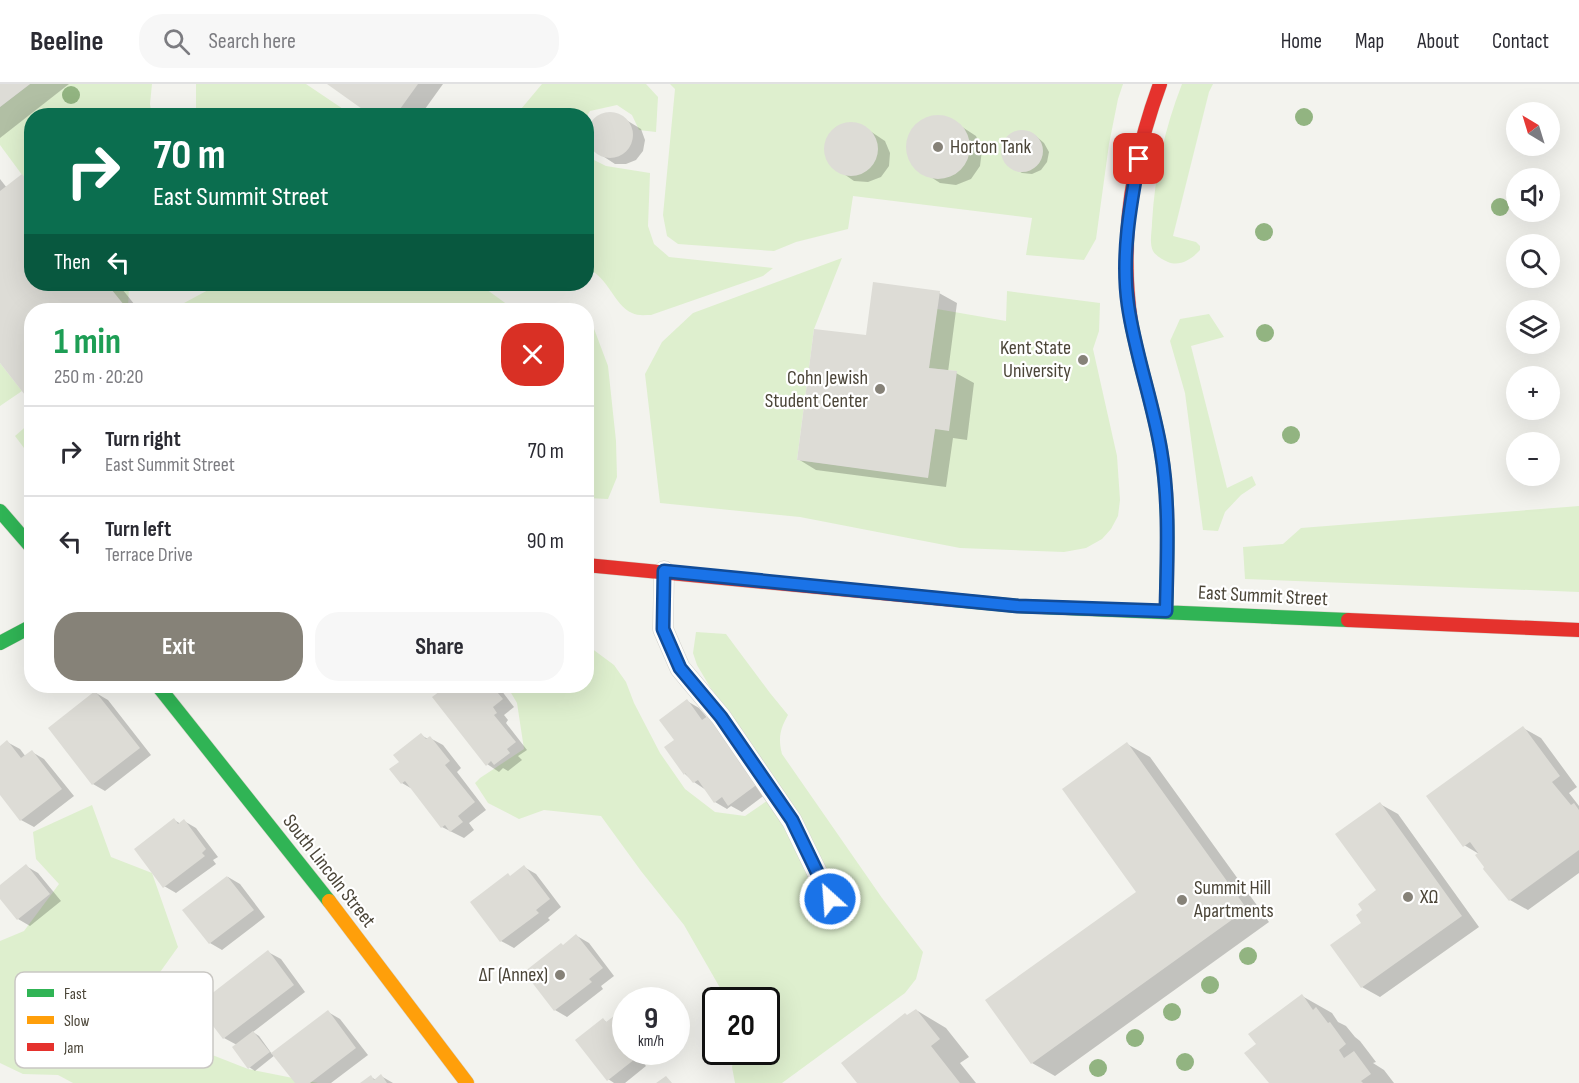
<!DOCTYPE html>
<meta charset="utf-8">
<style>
body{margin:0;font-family:"Sofia Sans Condensed",sans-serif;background:#f7f7f7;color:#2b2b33;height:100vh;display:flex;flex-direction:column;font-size:22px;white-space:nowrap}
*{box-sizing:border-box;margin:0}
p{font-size:20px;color:#7c7c81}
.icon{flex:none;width:33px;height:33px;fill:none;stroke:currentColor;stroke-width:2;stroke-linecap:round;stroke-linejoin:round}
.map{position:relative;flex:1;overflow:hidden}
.panel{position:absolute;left:24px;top:219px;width:570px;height:390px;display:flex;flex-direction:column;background:#fff;border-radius:24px;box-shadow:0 6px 24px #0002}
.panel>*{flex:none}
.top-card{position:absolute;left:24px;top:24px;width:570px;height:183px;border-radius:24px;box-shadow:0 6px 24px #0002;background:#0b6e4f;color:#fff;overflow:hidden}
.needle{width:39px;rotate:322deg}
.controls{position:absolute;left:1506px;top:18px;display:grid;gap:12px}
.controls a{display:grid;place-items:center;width:54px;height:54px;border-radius:50%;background:#fff;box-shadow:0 6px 24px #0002;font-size:30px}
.speed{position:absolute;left:612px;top:903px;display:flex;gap:12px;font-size:30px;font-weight:700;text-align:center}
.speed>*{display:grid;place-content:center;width:78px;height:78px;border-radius:50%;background:#fff;box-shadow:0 6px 24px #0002;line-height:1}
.speed small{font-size:15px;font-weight:400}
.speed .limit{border:3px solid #111;border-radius:9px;background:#fff;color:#111}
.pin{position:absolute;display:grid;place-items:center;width:51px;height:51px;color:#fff;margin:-26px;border-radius:12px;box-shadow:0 3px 9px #0006}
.me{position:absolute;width:66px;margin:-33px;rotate:334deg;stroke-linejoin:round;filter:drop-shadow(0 0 4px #0008)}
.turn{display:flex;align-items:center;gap:21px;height:126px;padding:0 30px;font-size:27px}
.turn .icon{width:78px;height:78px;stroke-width:2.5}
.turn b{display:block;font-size:42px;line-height:51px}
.then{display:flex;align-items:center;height:57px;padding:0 30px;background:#0003;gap:12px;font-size:22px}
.round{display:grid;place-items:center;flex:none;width:63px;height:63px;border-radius:24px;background:#f7f7f7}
.overview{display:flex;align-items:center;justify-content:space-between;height:102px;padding:0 30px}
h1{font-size:36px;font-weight:700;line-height:45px;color:#1e9e55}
.button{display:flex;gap:12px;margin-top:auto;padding:12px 30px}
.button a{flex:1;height:69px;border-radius:24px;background:#868278;color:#fff;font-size:24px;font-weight:700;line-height:69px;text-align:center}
.button a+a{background:#f7f7f7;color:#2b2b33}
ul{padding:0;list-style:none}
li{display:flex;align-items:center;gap:18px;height:90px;padding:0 30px;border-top:2px solid #e1e1e2}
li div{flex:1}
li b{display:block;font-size:22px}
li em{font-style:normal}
header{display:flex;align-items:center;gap:36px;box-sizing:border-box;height:84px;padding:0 30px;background:#fff;border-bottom:2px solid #e1e1e2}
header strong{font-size:28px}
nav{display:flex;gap:33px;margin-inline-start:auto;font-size:21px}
.search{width:420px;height:54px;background:#f7f7f7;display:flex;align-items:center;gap:15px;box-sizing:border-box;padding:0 21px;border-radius:24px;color:#7c7c81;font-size:22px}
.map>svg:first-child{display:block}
.green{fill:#deefce}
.shadow{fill:#0003}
.building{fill:#dddcd6}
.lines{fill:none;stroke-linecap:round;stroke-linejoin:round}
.lane-casing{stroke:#d1d0cb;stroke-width:21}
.fast-casing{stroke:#d3d0c5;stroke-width:15}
.slow-casing{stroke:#d3d0c5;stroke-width:15}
.jam-casing{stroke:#d3d0c5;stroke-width:15}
.lane{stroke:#fdfdfc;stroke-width:20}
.fast{stroke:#30b455;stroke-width:14}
.slow{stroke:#ff9f0a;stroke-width:14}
.jam{stroke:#e5322d;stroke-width:14}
.tree{fill:#92b481}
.route-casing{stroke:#114b97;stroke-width:15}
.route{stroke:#1a73e8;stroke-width:10}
.poi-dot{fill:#868278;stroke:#fff;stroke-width:2}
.labels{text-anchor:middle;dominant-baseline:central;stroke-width:4.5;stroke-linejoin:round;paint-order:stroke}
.poi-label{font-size:20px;fill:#4b4538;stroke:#fff;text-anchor:start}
.street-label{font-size:20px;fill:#4b4538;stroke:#fff}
.key{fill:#fff;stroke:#c9c7c3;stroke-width:1.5}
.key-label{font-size:16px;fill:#4b4538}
</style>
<header>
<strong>Beeline</strong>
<div class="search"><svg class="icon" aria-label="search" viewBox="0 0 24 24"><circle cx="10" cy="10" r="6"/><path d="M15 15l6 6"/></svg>Search here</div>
<nav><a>Home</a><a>Map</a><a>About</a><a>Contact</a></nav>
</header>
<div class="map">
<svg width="1579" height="999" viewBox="0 0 1579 999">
<rect width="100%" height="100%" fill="#f3f3ee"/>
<path class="green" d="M30 0H152L150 20 152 31 32 32 31 103 0 61V23Z
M196 0H306L352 31H196Z
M542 0H646L658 13 656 48 639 46 632 31 617 21 590 27 587 32 516 31Z
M670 0H1123L1118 15 1109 60 1096 155 1084 176 1026 171 1032 134 853 112 848 145 796 158 774 167 678 160 667 152 663 131 675 5Z
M1182 0H1213L1209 8 1173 152 1196 158 1200 162V166C1192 175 1180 183 1168 178 1163 176 1155 171 1153 167 1149 159 1152 147 1152 139 1155 90 1164 46 1182 0Z
M586 71 588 73 606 82 650 89 648 142 654 160 669 173 773 184 763 192 651 231C645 231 637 232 632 229 613 220 610 195 587 184Z
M842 174 814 245 797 376 928 393 935 345 956 287 929 284 937 225 1006 237 1007 207 1100 219 1099 247 1093 265 1117 372 1120 416 1118 432 1111 445 1102 455 1086 464 1064 468 960 464 800 433 660 419 645 290 662 258 693 229Z
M107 200H129L128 226Z
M210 200H479L515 226H171L210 205Z
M1209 230 1224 253 1191 262 1227 404 1252 392 1256 401 1241 411 1225 428 1218 447 1203 446 1185 309 1170 257 1180 235Z
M586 235 593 242 608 282 616 357 617 393 608 415 587 414Z
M0 279 22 307 0 322Z
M31 338V370L27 368 15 352Z
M1579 422V508L1245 495 1243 463 1283 460 1301 444Z
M696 548 726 550 770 609 788 631C780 645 778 654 782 670L882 814 923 868 916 895 905 909 782 999H735L732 983 736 968H766V916H727L684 841 641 787 601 732 544 726 519 735 488 719 475 699 480 694 524 665 517 619 507 602H586L587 561 614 581 626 598 634 619 660 669 685 705 715 728 745 732 783 706 710 603 697 581 693 569Z
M92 721 111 773 152 789 178 863 148 905 141 943 248 985 318 999H73L58 991 23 990 0 979V857L24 847 59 800 36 775 33 748Z"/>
<path class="shadow" d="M0 0H69L0 54Z
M330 0H443L420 32H375Z
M606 29 618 31 641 45 645 56 643 67 636 76 626 80H615L592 65 588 54 589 43 596 34Z
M934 33 950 35 976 52 982 66 980 82 971 95 956 101 940 99 914 82 908 68 910 52 919 39Z
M848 39 861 41 885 57 890 69 889 82 881 93 868 98 854 97 831 81 825 69 827 55 835 44Z
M1020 47 1030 49 1036 52 1044 59 1049 68 1047 78 1041 86 1032 90 1022 89 1015 85 1007 79 1003 69 1004 59 1011 51Z
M22 92 32 98V200H118L139 226H32L0 276V95L7 104Z
M939 209 957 219 948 288 956 289 974 299 967 356 953 354 946 403 816 386 798 375 867 253Z
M449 602H498L514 623 504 631 508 636 506 639 527 666 518 672 522 676 508 687 503 684 499 688 487 680 434 613Z
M96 609 108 616 151 671 105 707 93 700Z
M687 617 699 624 770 707 742 728 731 722 727 725 715 718 706 706 694 698 685 690 666 664 676 657Z
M1523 644 1541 654 1577 703 1569 709 1579 722V789L1528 826 1510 816 1479 770 1464 761Z
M421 651 428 655 430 654 443 661 461 684 457 688 486 726 469 739 474 746 464 754 442 743 414 706 402 699 401 678Z
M7 658 20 665 26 673 32 668 44 675 74 712 34 743 21 736 0 709V663Z
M1127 660 1150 673 1269 838 1055 992 1032 979 987 916 1138 808Z
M1380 720 1398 730 1479 843 1380 913 1362 903 1363 839 1378 807Z
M174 736 181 740 184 737 196 744 218 773 213 776 216 780 176 809 164 802Z
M26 782 38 789 61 817 30 842 18 835 0 812V802Z
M524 783 536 790 561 823 548 834 550 836 514 864 501 857 511 793Z
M228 793 240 800 265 833 222 866 210 859Z
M577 852 589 859 614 892 601 902 603 905 567 933 555 926 526 888Z
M268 868 281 875 305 908 253 948 259 952 272 970 328 928 340 935 368 971 331 999H297L275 971 255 987 249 983 237 961 224 954Z
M1302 912 1332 929 1338 938 1346 942 1355 953 1360 957 1376 978 1373 979 1384 986 1394 999H1270L1258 961Z
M916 926 946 944 969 973 960 979 976 999H859L908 932Z
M618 931 626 935V968H653L642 977 646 982 625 999H614L608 995 603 936 608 939Z
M381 992 393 999H363L371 993 376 996Z"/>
<path class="building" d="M0 0H30L0 23Z
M327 0H418L395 32H372Z
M587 51a23 23 0 1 1 46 0a23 23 0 1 1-46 0Z
M906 63a32 32 0 1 1 64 0a32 32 0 1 1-64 0Z
M824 65a27 27 0 1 1 54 0a27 27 0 1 1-54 0Z
M1001 67a21 21 0 1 1 42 0a21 21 0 1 1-42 0Z
M22 90 32 103V200H107L128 226H32V320L0 279V107Z
M873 198 940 207 929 284 957 287 949 347 935 345 928 394 797 376 814 245 866 251Z
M447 602H492L503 615 493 623 497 629 494 631 516 658 507 665 510 669 494 681 491 677 486 682 432 613Z
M95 607 140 664 92 701 48 644Z
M687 615 702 636 712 629 759 699 728 722 722 713 714 719 698 696 693 699 685 689 684 691 664 663 674 656 659 636Z
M1523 642 1560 692 1552 698 1571 721 1574 719 1579 726V766L1509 817 1483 785 1484 783 1475 771 1478 769 1470 758 1463 763 1426 712Z
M421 649 426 655 430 652 450 677 445 681 475 718 458 732 463 738 450 748 445 741 441 744 405 697 401 700 389 685 399 678 393 671Z
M7 656 21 674 32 666 62 705 20 737 0 711V662Z
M1127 658 1247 825 1031 980 985 916 1136 808 1062 705Z
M1380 718 1462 832 1361 904 1330 861 1361 839 1356 831 1362 826 1358 820 1376 806 1335 750Z
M174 734 178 740 184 735 206 765 202 769 205 772 163 804 134 765Z
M26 780 50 810 17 836 0 815V801Z
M524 781 550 815 536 826 539 829 500 858 470 818 508 789 510 792Z
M227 792 254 826 209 860 182 826Z
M576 850 603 884 589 895 592 898 554 927 524 888 561 859 563 861Z
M268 866 294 901 223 955 197 921Z
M1302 910 1313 926 1316 923 1328 939 1330 938 1346 960 1339 966 1344 974 1354 967 1371 990 1361 997 1363 999H1269L1244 969 1256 960 1248 950Z
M916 925 940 955 931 962 960 999H857L841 979 905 929 907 931Z
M328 926 356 964 310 999H295L271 969Z
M618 929 626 939V968H633L631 969 635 975 607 997 575 956 603 934 606 938Z
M253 947 270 968 248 985 232 963Z
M381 990 387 999H360L371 991 374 996Z
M666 992 672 999H656Z"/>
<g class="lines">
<defs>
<path id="lane" d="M664 487 663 545 680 584 721 633 792 737 830 815"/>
<path id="fast" d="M1131 238C1139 281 1154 324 1161 367 1170 420 1167 474 1166 527
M0 427 32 464
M954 516 1018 522 1348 536
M0 559 32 542
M158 602 329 817"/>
<path id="slow" d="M329 817 467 999"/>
<path id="jam" d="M1131 238C1119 157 1132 76 1160 0
M586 481 954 516
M1348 536 1579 546"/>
</defs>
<use href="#lane" class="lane-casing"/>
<use href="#fast" class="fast-casing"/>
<use href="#slow" class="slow-casing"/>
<use href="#jam" class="jam-casing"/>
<use href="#lane" class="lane"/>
<use href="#fast" class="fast"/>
<use href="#slow" class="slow"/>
<use href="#jam" class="jam"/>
</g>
<g class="tree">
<circle cx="71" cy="11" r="9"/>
<circle cx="1304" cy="33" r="9"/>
<circle cx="1500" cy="123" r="9"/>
<circle cx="1264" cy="148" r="9"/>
<circle cx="1265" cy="249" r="9"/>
<circle cx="1291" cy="351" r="9"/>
<circle cx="1248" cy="872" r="9"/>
<circle cx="1210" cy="901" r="9"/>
<circle cx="1172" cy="928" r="9"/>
<circle cx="1135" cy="954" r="9"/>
<circle cx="1185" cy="978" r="9"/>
<circle cx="1098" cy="984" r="9"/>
</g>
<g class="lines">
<defs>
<path id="route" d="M830 815 792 736 721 633 680 584 663 545 664 487 1018 522 1166 527C1167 474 1170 419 1161 367 1153 318 1135 270 1128 221 1121 173 1130 122 1139 75"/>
</defs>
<use href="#route" class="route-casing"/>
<use href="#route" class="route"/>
</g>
<g class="poi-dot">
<circle cx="938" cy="63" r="6"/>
<circle cx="1083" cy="276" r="6"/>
<circle cx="880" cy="305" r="6"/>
<circle cx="1408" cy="813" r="6"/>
<circle cx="1182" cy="816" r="6"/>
<circle cx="560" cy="891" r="6"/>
</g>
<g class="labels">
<g class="poi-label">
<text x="950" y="63">Horton Tank</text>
<text x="1071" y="264" text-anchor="end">Kent State<tspan x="1071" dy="23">University</tspan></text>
<text x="868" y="294" text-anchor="end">Cohn Jewish<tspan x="868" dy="23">Student Center</tspan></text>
<text x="1194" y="804">Summit Hill<tspan x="1194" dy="23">Apartments</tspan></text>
<text x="1420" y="813">ΧΩ</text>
<text x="548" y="891" text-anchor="end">ΔΓ (Annex)</text>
</g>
<g class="street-label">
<text transform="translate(1263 512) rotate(3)">East Summit Street</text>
<text transform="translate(329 787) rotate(52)">South Lincoln Street</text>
</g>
</g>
<rect x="15" y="888" width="198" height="96" rx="9" class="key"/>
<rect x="27" y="905" width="27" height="8" fill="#30b455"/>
<rect x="27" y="932" width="27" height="8" fill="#ff9f0a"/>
<rect x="27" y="959" width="27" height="8" fill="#e5322d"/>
<g class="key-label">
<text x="64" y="915">Fast</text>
<text x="64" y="942">Slow</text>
<text x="64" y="969">Jam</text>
</g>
</svg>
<div class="controls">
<a><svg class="needle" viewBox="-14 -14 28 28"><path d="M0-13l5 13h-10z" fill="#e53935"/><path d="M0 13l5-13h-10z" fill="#7c7c81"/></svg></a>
<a><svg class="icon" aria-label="sound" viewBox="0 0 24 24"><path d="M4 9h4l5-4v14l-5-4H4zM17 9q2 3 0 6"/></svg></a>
<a><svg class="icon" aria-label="search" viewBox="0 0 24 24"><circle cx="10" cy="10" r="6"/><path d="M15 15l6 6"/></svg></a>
<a><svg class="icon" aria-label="layers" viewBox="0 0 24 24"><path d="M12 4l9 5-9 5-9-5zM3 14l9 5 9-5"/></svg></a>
<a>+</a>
<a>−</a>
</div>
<div class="speed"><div>9<small>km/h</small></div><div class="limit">20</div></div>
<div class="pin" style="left:1139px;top:75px;background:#d93025"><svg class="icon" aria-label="arrive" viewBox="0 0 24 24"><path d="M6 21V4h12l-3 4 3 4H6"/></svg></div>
<svg class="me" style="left:830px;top:815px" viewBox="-20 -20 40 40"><circle r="17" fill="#1a73e8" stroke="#fff" stroke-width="3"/><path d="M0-11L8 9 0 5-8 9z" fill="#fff"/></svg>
<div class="top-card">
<div class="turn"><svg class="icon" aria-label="right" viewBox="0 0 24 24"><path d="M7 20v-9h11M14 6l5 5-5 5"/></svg><div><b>70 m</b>East Summit Street</div></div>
<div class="then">Then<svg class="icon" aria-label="left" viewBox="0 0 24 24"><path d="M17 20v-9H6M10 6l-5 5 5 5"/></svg></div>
</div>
<section class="panel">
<div class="overview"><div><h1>1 min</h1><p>250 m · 20:20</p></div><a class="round" style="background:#d93025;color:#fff"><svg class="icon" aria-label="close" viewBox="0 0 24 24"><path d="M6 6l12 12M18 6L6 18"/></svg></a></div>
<ul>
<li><svg class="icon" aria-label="right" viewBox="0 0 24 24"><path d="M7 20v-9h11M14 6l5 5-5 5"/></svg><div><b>Turn right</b><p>East Summit Street</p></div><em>70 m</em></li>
<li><svg class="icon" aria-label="left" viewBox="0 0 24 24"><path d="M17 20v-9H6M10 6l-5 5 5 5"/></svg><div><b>Turn left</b><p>Terrace Drive</p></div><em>90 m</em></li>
</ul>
<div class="button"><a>Exit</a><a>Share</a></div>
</section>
</div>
